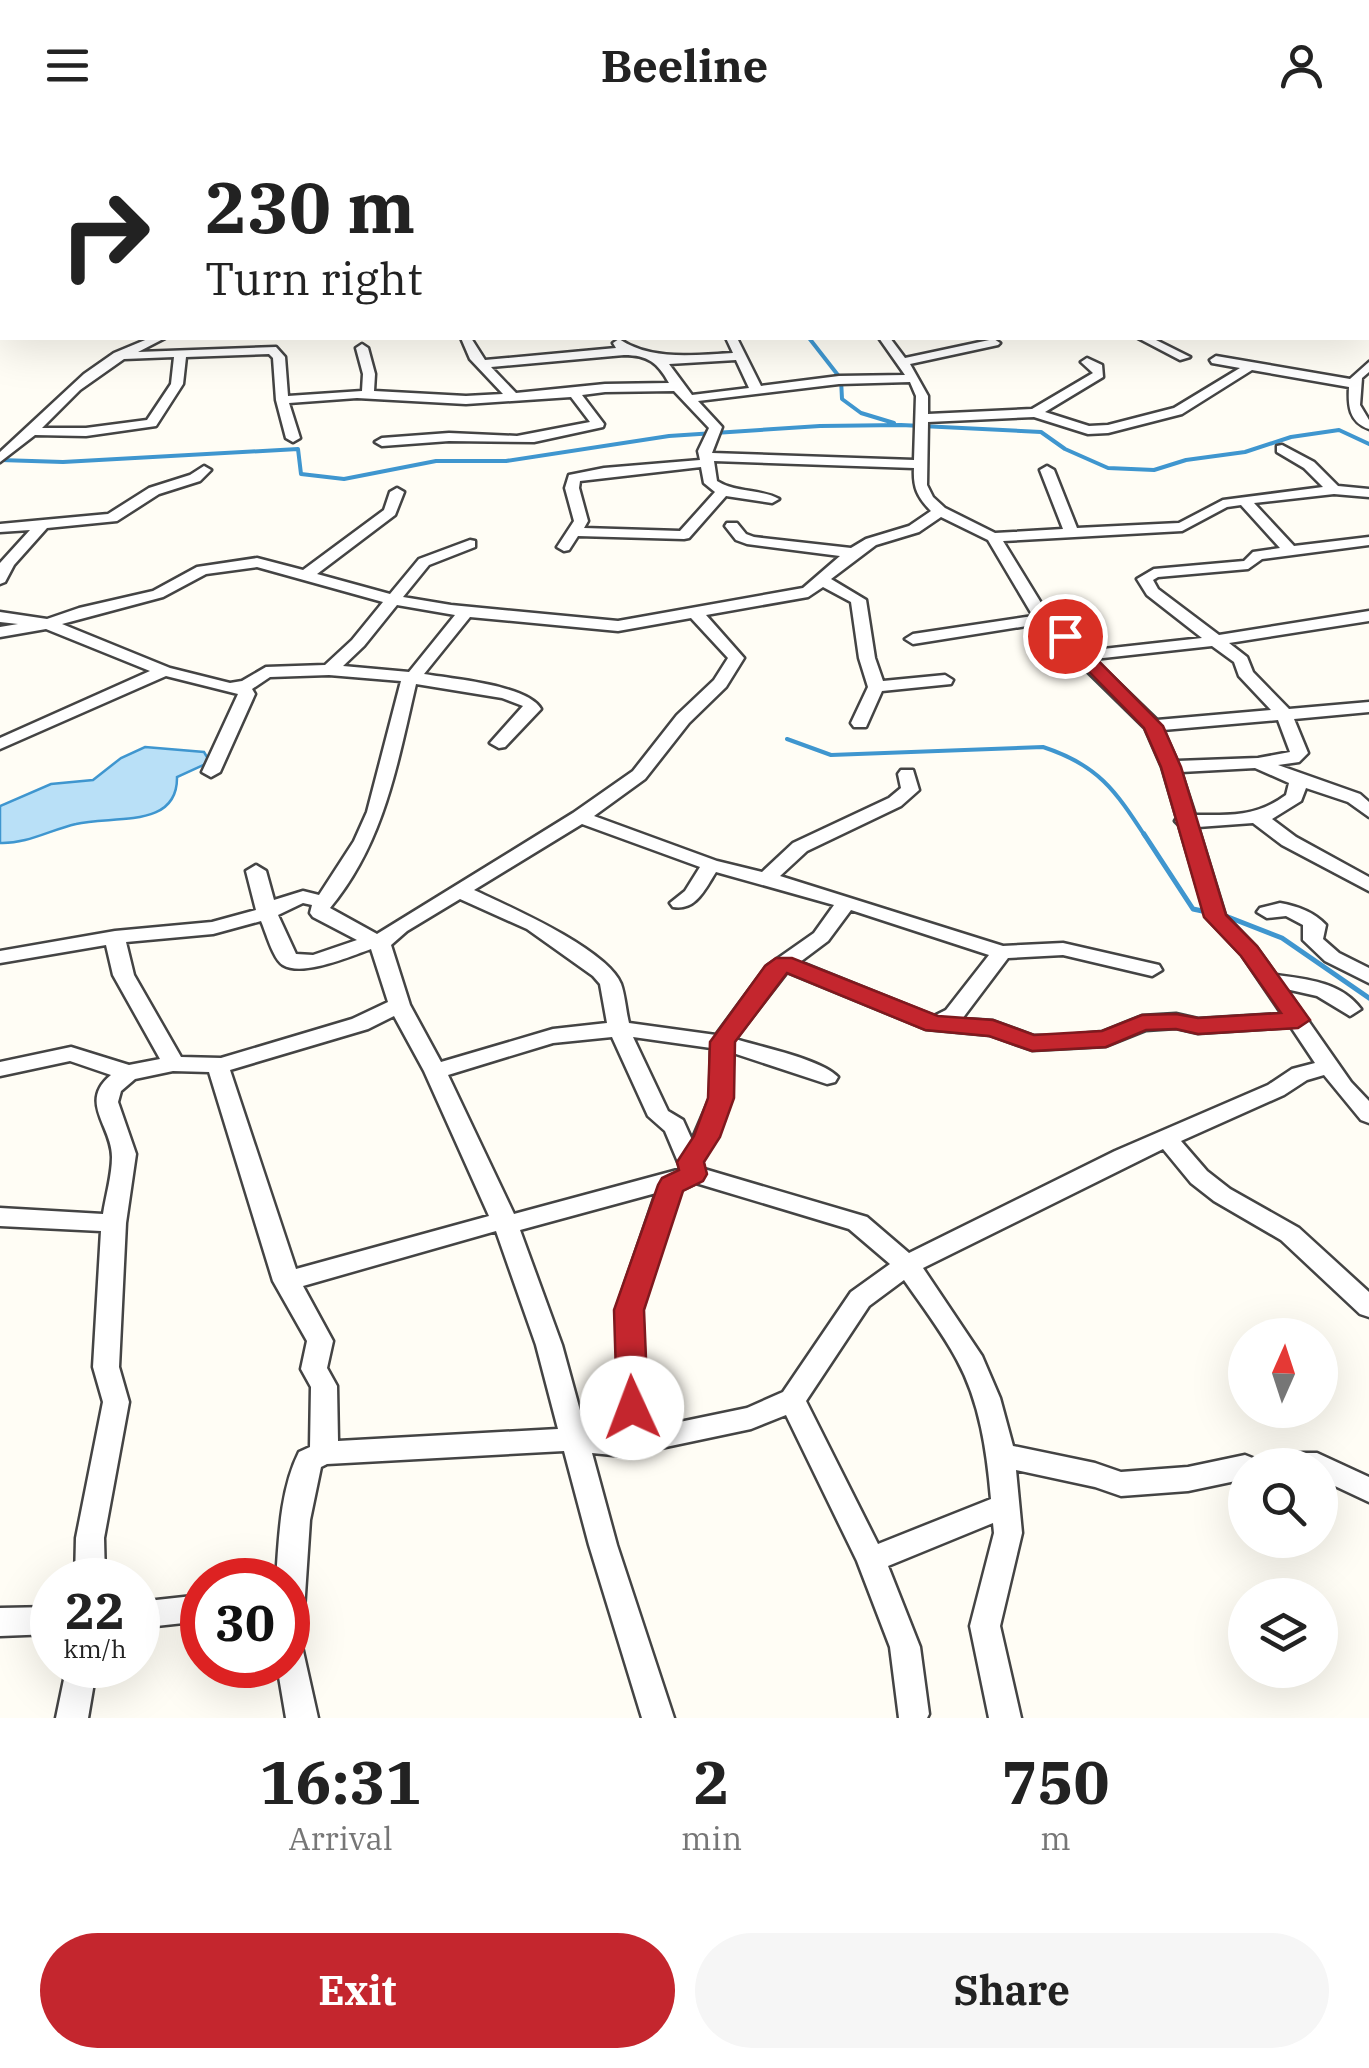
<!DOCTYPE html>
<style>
body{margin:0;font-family:"IBM Plex Serif",serif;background:#f6f6f6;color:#222;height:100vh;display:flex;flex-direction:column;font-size:38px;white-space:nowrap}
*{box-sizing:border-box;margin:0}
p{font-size:32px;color:#767676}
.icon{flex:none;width:55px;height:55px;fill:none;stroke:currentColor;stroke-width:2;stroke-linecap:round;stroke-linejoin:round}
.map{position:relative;height:1588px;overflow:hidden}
.details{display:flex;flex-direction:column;background:#fff;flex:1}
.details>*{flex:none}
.hud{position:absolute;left:0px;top:0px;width:1370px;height:210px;box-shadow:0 10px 40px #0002;background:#fff;color:#222;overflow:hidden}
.needle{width:65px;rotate:3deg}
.controls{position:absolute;left:1228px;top:1188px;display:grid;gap:20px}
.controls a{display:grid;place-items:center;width:110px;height:110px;border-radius:50%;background:#fff;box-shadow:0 10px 40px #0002;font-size:50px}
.speed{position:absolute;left:30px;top:1428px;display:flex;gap:20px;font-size:50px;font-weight:700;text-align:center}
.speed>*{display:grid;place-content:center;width:130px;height:130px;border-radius:50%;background:#fff;box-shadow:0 10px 40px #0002;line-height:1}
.speed small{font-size:25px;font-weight:400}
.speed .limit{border:15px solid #d22;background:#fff;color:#111}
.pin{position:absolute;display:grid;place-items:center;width:85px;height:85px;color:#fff;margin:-42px;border:5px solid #fff;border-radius:50%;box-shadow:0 2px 10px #0007}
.me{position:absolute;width:110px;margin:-55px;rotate:358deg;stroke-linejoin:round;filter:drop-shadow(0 0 8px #0008)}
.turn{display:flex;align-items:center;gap:35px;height:210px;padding:0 40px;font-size:45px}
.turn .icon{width:130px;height:130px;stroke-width:2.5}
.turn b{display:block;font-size:70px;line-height:85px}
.eta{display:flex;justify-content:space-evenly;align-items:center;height:170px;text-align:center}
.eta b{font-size:60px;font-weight:700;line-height:70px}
.cta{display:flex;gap:20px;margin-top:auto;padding:20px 40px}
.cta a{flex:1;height:115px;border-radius:60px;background:#c4262e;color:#fff;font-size:40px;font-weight:700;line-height:115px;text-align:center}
.cta a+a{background:#f6f6f6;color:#222}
header{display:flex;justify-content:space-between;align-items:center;height:130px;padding:0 40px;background:#fff;font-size:45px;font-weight:700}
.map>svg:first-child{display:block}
.water{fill:#b9e0f7;stroke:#3f96cf;stroke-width:2.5}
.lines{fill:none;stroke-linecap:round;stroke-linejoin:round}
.stream-far1{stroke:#3f96cf;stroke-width:4}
.stream{stroke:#3f96cf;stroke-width:5}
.minor-casing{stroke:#444;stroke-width:5}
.trunk-casing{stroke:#222;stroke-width:6}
.minor{fill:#fff;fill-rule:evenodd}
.trunk{fill:#f7bc64;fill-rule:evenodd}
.route{fill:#c4262e;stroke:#7f191e;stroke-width:2.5}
</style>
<header><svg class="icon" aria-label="menu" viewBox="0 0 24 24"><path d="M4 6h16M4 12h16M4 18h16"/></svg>Beeline<svg class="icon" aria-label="person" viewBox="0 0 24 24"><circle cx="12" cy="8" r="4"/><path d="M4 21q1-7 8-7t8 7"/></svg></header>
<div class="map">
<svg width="1369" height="1588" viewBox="0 0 1369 1588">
<rect width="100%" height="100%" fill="#fffdf5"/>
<path class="water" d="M145 617 204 622 210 632 177 647C178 700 111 685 76 694 50 700 27 714 0 713V676L51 654 93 650 121 628Z"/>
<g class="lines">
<path class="stream-far1" d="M809 208 841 249 842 269 861 283 894 293
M0 330 63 332 298 319 301 344 344 349 436 331H506L669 306 820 296 901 295 1041 302 1065 319 1108 338 1154 340 1186 330 1245 322 1291 307 1339 300 1369 314
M787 609 831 625 1043 617C1098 635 1115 660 1145 706"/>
<path class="stream" d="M1144 704 1193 779 1207 782
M1223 785 1282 808 1369 868"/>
<defs>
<path id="minor" d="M77 0H122L124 2H81Z
M295 0H306L307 2H297Z
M713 0H723L724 2H715Z
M1254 0H1263L1264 2H1256Z
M0 85H2V91H0Z
M1368 95H1369V101H1368Z
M1368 133H1369V139H1368Z
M150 208H165L138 222 276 217 285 227 288 266 362 261 363 244 356 218 362 214 368 218 375 244 374 261 466 266 503 264 470 229 461 208H471L485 230 616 218 613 213 619 209C652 231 693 225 733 223L726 208H737L761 256 839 246 905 245 879 208H890L905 228 994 209 1000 213 998 215 910 234 928 266V284L1032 279 1093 243 1081 232 1087 228 1102 235 1103 247 1045 282 1089 296 1108 295 1174 278 1240 238 1212 233 1210 230 1216 226 1350 249 1369 232V242L1362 248 1360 275 1369 290V299C1349 292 1348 276 1349 257L1252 240 1182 284 1108 303 1088 304 1034 287 928 292 927 355 933 367 945 378 995 403 1063 399 1040 340 1047 336 1054 340 1077 398 1179 393 1223 370 1323 357 1304 338 1277 322V316L1282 315 1314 332 1338 356 1369 359V367L1334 364 1254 373 1294 416 1369 407V415L1262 429 1248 439 1158 447 1153 450 1158 459 1219 505 1369 481V491L1229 513 1247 527 1253 542 1289 579 1369 572V582L1294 589 1308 623 1299 632 1278 635 1360 664 1369 672V687L1348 672 1306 658 1301 671 1272 689 1296 707 1369 747V761L1282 715 1253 693 1198 697 1225 785 1256 817 1276 845C1307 849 1341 852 1361 879L1350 886 1317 866 1286 859 1351 952 1369 971V993L1361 990 1324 945 1307 950 1284 965 1181 1011 1207 1041 1230 1059 1299 1098 1369 1162V1187L1360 1184 1281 1110 1214 1071 1191 1053 1163 1019 923 1138 982 1226 1000 1268 1013 1316 1095 1333 1121 1342 1188 1337 1245 1325 1255 1329 1258 1335H1245V1349L1188 1361 1121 1366 1095 1357 1016 1340 1022 1403 1000 1496 1021 1588H989L970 1496 994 1403 993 1393 888 1436 920 1517 929 1584 927 1588H899L890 1517 857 1431 786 1285 751 1299 623 1326 592 1323 617 1415 674 1588H642L589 1415 564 1321 327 1334 321 1337 310 1390 303 1495 299 1503 318 1588H286L277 1535H288V1450H276C279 1408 280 1360 299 1322L310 1317 311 1257 301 1239 307 1211 273 1151 209 942 173 941 135 949 121 961 118 972 136 1024 126 1093 119 1237 129 1272 104 1408 105 1450H75L76 1408 103 1272 93 1237 101 1101 0 1096V1078L103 1084C106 1065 112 1045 112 1027 112 996 78 972 111 945L70 931 0 946V932L71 917 129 935 160 929 113 845 106 815 0 833V821L115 801 212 792 256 780 246 741 256 735 266 741 274 770 303 761 319 765 354 711 367 682 401 551 329 545 270 547 252 559 255 564 220 642 211 647 202 642 238 564 166 546 0 619V608L150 541 46 499 0 507V497L18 494 0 492V482L47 489 79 478 153 461 197 437 257 428 303 440 384 380 390 362 397 358 404 362 395 385 317 444 390 464 419 429 470 410 475 411V417L429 435 403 467 451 475 618 491 803 458 840 426 747 414 736 410 725 396 727 393H737L746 404 754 407 851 418 866 409 909 396 931 381C917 367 913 357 914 338L714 331 717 351C736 363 761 359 779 369L772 373 726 366 689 408 684 409 578 406 569 420 564 421 557 417 574 391 565 358 569 345 604 338 700 330 698 321 709 298 674 261 605 262 582 265 604 294 603 297 534 312 449 311 382 316 375 312 382 308 449 303 517 306 590 292 571 267 466 274 357 268 289 273 300 308 293 312 286 308 276 270 273 228 269 224 186 227 183 254 156 296 86 306 35 305 0 332V322L84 244 114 223ZM624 225C648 225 658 233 669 253L605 254 516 263 491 237ZM174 227 171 254 147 290 86 298H42L80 260 124 229ZM736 230 749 258 692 265 669 234ZM910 252 916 266 914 330 712 323 722 297 698 271 839 254ZM701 337 704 353 715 362 680 401 584 398 588 391 579 358 580 351ZM1241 375 1280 418 1253 422 1244 431 1154 439 1137 449 1147 465 1202 508 1085 521 1049 486 1003 411 1182 401 1227 377ZM941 387 988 410 1033 486 913 504 905 509 913 514 1039 494 1145 598 1162 637 1177 688 1175 691 1179 695 1206 787 1242 825 1282 884 1198 889 1176 884 1142 886 1102 902 1059 906H1034L993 891 962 889 1008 828 1063 825 1152 846 1162 840 1159 835 1063 813 1003 816 780 746 807 721 901 676 919 660 913 640H901L898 644 901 658 889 668 793 713 762 742 717 731 594 686 645 649 689 593 726 557 744 528 706 485 808 467 823 457 851 472 859 528 868 557 851 593 854 597H866L882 561 951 554 953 550 945 545 883 551 875 528 866 470 831 449 876 415 919 402ZM257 437 383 472 352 510 325 535 266 537 242 551 230 553 170 538 62 494 163 467 206 444ZM397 475 455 485 409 542 343 536 364 516ZM470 487 618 501 691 488 728 528 714 550 677 585 633 641 573 683 377 804 330 778C384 713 397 635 416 554L502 568 523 576 490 613 499 618 505 617 541 579C528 555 452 549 424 544ZM1212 516 1234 532 1239 546 1271 580 1157 590 1094 529ZM1278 590 1290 622 1258 628 1177 631 1163 600ZM1255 638 1289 653 1286 665C1256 687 1232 685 1195 685L1181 642ZM582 694 700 737 685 761 670 773 673 777C696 781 705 759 716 742L834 775 814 803 767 836 716 905 629 893C626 881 625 865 621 854 607 819 508 776 474 760ZM460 769 527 799 593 846 600 854 607 893 553 899 441 932 410 875 391 815 407 801ZM303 773 312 775 310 783 313 787 357 810 313 825 296 824 278 785ZM851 780 989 825 946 880 934 886 800 832 828 811ZM261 791C266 802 273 829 283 835 303 847 351 826 371 819L388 872 352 889 221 928 181 927 134 845 126 812 213 804ZM787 842 926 899 990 905 1032 920 1106 916 1146 900 1176 898 1198 903 1291 897 1315 933 1292 939 1268 955 1115 1021 909 1123 867 1087 704 1039 702 1032C728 991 732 971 733 923L827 954 835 952 838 947C821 929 761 917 735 909ZM394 886 424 941 489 1086 296 1139 230 940 368 899ZM612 907 648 986 665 1001 681 1039 514 1084 448 945 553 913ZM633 907 711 918 710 968 692 1010 683 990 668 981ZM696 1053 849 1099 890 1134 851 1162 783 1262 747 1278 670 1294 646 1273 642 1180 681 1060ZM656 1063 616 1180 620 1278 613 1291 585 1299 562 1215 520 1100ZM496 1101 536 1215 558 1299 338 1311 337 1256 327 1238 333 1211 303 1156ZM904 1150C922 1176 942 1202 957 1230 980 1272 987 1322 991 1369L878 1414 806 1271 869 1176Z
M1138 208H1152L1190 227 1180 230Z
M204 336 211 340 200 351 159 364 117 391 47 398 14 435 5 452 0 454V433L30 400 0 402V394L108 384 149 358 190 345Z
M1280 773C1297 776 1314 782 1326 795L1323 809 1339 823 1369 838V853L1325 831 1303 810V795L1286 786 1267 788 1257 782 1260 778Z
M1291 1323H1317L1369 1347V1372L1320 1349V1335H1277L1281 1327Z
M202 1465V1491L138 1498V1472Z
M52 1477V1504L0 1506V1478Z
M67 1535H97L88 1588H56Z"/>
<path id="trunk" d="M854 0H908L909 2H856Z
M951 0H1012L1013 2H953Z
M1368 3H1369V11H1368Z"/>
</defs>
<use href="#minor" class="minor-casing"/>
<use href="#trunk" class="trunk-casing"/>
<use href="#minor" class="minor"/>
<use href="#trunk" class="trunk"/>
</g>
<path class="route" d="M1065 501 1071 503 1163 596 1181 637 1226 785 1257 816 1310 890 1298 898 1198 904 1176 899 1146 900 1106 917 1032 921 989 906 925 900 787 843 735 912 734 968 720 1007 704 1032 707 1044 703 1051 683 1061 644 1180 648 1278 643 1287 632 1290 622 1287 617 1278 614 1180 658 1055 662 1048 679 1040 677 1032 694 1006 708 968 710 912 765 836 776 828H792L938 886 993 890 1034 905 1102 901 1142 885 1176 884 1198 888 1281 883 1241 826 1204 787 1161 637 1144 598 1058 510 1056 506Z"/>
</svg>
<div class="controls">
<a><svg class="needle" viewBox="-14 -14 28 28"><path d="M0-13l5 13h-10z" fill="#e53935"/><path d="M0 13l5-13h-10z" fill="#767676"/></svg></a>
<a><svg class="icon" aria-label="search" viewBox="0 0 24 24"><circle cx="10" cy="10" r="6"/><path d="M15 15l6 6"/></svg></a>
<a><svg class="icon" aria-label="layers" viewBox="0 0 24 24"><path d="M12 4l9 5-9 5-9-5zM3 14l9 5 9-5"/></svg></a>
</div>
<div class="speed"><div>22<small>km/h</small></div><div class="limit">30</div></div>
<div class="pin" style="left:1065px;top:506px;background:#d93025"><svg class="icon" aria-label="arrive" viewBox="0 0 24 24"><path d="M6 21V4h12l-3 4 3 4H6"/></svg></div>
<svg class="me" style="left:632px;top:1278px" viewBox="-20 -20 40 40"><circle r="19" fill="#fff"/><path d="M0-13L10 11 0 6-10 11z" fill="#c4262e"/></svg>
<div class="hud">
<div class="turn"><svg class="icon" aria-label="right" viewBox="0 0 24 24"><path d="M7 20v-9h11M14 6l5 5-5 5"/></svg><div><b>230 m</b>Turn right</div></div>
</div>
</div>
<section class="details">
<div class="eta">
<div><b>16:31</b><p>Arrival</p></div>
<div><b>2</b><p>min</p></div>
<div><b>750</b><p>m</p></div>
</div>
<div class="cta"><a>Exit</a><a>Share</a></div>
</section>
